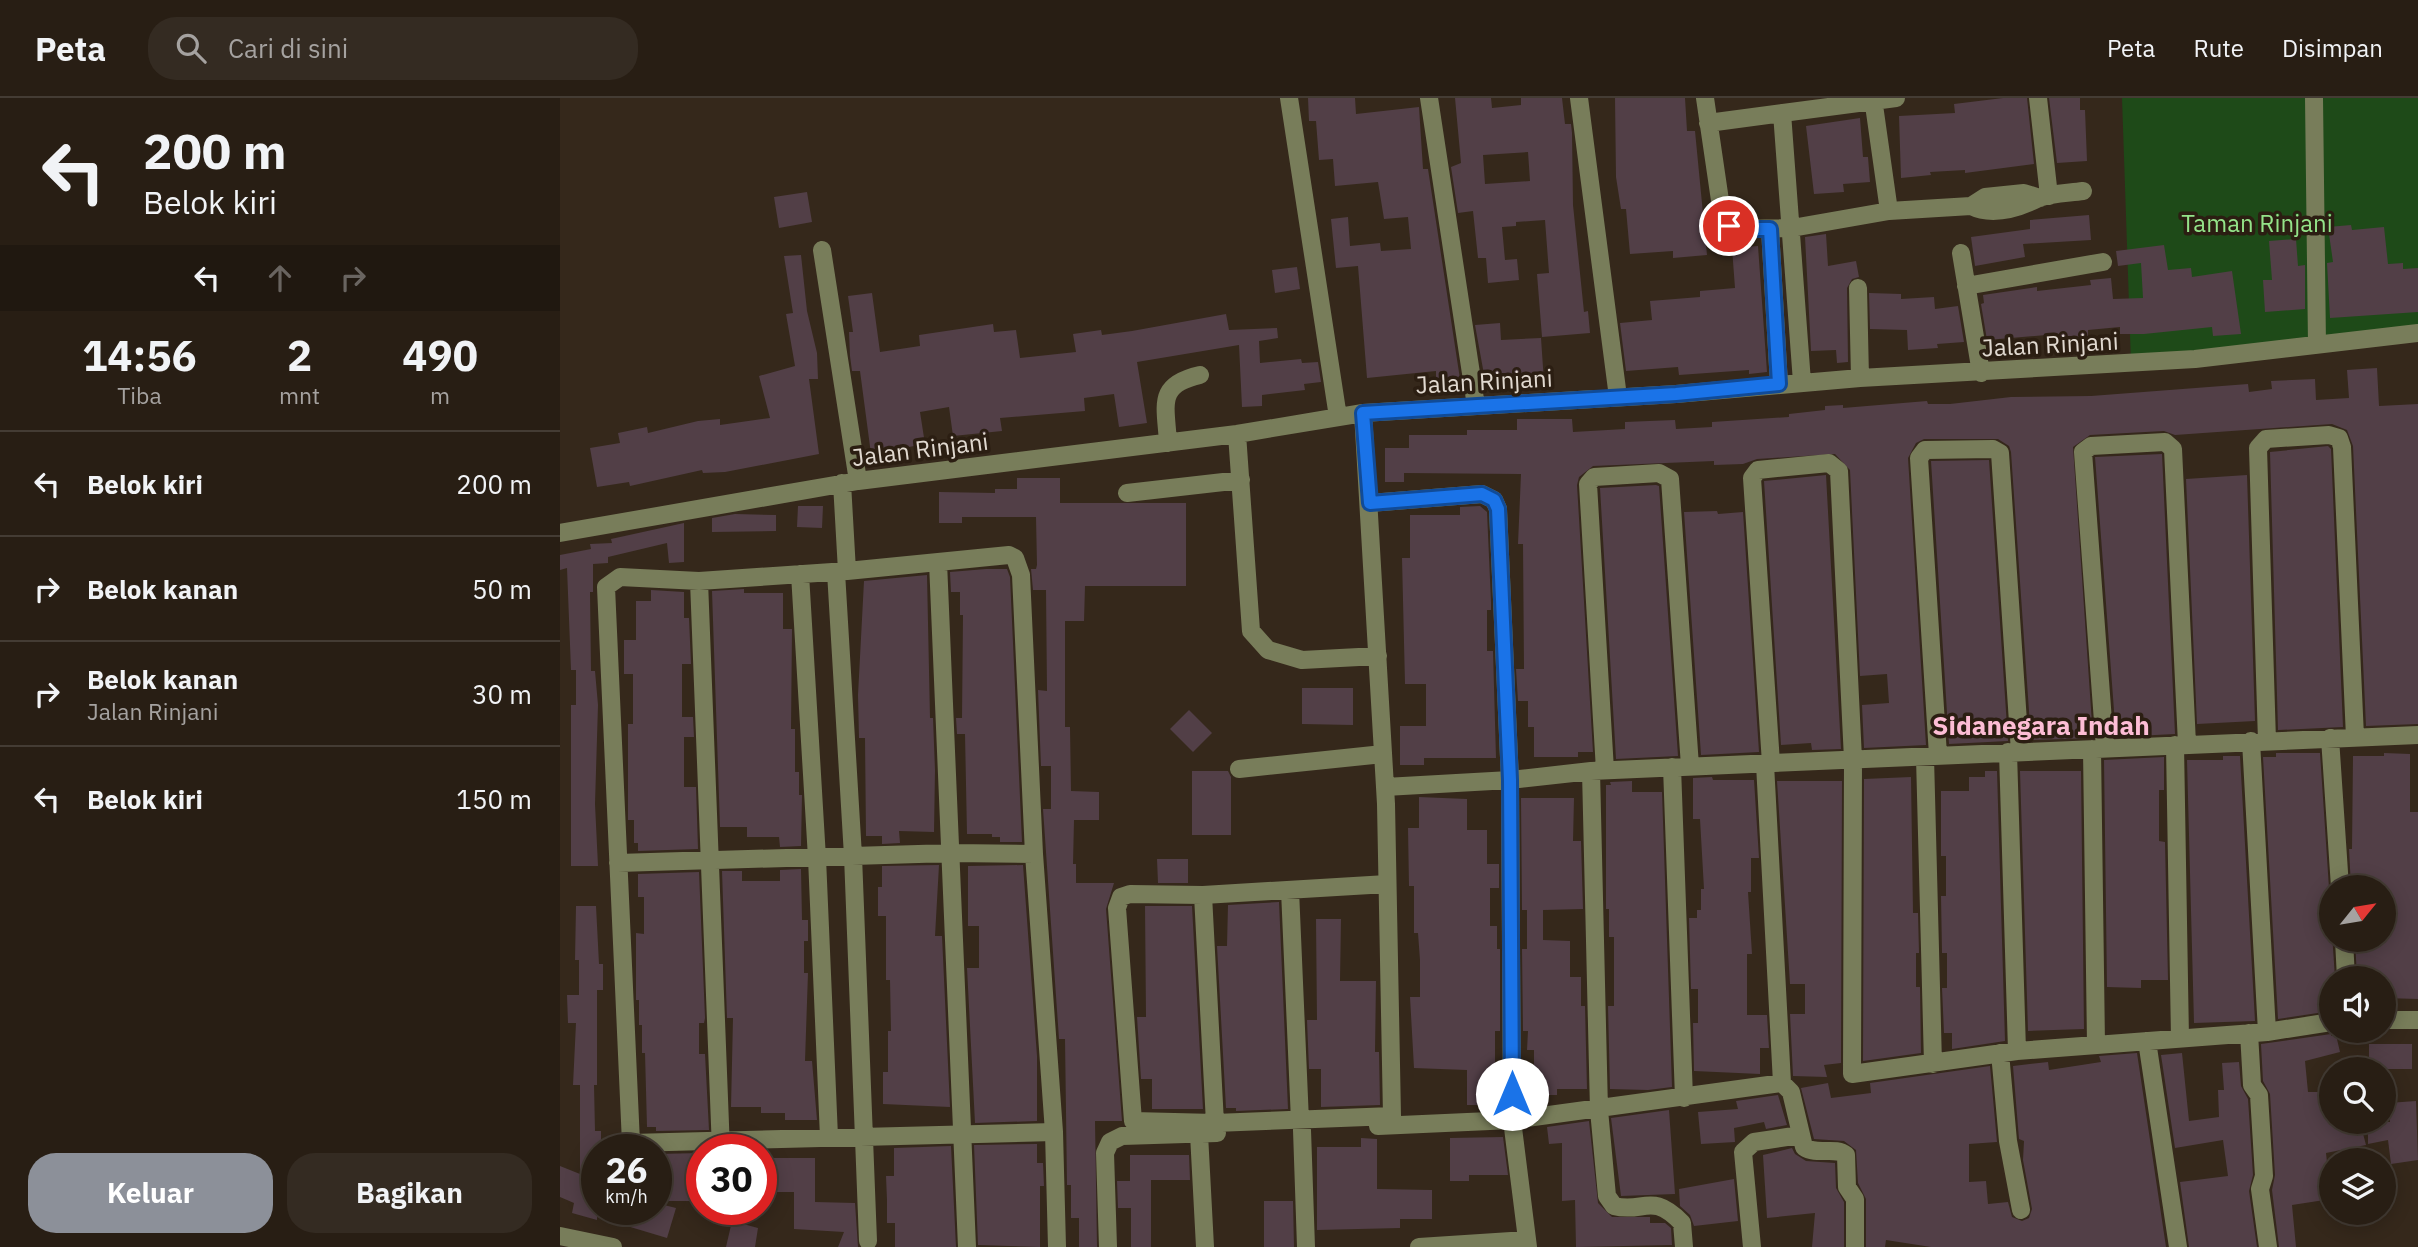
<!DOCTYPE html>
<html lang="id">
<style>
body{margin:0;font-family:"IBM Plex Sans",sans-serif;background:#342b22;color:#f1f3f6;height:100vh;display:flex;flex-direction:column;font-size:26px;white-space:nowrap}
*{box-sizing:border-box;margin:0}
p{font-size:23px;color:#a5a2a0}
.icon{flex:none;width:38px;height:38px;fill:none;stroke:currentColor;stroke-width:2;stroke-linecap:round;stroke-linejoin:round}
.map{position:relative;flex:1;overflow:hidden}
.side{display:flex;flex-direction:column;background:#281e14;width:560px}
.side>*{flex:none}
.top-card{background:#281e14;color:#f1f3f6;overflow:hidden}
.needle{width:46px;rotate:60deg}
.tools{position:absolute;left:1759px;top:777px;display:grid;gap:14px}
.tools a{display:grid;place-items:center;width:77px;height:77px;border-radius:50%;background:#281e14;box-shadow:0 4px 18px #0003,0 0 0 2px #443c34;font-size:35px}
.speed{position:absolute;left:21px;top:1036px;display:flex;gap:14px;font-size:35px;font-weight:700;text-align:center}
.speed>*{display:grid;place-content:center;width:91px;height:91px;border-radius:50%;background:#281e14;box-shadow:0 4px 18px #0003,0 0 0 2px #443c34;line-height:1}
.speed small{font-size:18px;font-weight:400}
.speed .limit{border:10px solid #d22;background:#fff;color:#111}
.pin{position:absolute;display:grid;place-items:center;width:60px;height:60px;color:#fff;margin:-30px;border:4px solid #fff;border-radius:50%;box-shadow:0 2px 7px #0007}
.me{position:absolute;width:77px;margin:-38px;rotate:0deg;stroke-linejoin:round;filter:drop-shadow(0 0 5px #0008)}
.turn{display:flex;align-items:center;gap:24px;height:147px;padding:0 28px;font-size:32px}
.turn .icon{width:91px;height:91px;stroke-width:2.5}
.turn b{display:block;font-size:49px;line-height:60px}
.lanes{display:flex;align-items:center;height:66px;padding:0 28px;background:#0003;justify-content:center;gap:35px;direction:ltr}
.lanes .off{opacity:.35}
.eta{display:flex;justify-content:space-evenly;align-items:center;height:119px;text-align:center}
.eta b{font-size:42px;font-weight:700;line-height:49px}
.primary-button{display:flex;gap:14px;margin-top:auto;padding:14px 28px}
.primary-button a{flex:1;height:80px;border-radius:28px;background:#8c9099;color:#fff;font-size:28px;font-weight:700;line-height:80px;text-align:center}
.primary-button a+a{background:#342b22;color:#f1f3f6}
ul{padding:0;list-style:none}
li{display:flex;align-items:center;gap:21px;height:105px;padding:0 28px;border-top:2px solid #443c34}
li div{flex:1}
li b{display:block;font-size:26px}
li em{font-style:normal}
header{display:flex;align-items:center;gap:42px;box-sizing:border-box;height:98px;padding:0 35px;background:#281e14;border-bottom:2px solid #443c34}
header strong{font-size:33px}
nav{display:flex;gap:38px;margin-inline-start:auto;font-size:24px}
.search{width:490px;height:63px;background:#342b22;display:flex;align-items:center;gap:18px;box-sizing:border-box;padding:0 24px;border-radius:28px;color:#a5a2a0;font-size:26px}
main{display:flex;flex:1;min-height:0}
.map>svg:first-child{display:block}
.green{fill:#1e4a18}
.building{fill:#523f47;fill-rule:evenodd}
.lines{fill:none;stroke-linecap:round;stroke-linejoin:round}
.minor{stroke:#787d5a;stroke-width:18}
.route-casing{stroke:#114b97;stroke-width:18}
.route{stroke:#1a73e8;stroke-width:12}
.labels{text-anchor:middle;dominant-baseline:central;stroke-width:7;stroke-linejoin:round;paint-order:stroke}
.park-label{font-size:24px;fill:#94e389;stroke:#2b1e12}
.street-label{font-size:24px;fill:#e1d9d0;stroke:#2b1e12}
.neighbourhood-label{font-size:26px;font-weight:bold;fill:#fdbdd5;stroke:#2b1e12}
</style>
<header>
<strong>Peta</strong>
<div class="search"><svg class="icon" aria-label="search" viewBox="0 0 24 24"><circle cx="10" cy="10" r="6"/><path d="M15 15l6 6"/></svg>Cari di sini</div>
<nav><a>Peta</a><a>Rute</a><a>Disimpan</a></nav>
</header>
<main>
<section class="side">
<div class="top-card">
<div class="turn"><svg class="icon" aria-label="left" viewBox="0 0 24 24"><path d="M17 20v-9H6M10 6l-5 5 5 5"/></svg><div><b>200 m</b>Belok kiri</div></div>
<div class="lanes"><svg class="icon" aria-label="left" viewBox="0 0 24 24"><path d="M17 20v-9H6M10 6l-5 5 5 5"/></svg><svg class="icon off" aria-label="ahead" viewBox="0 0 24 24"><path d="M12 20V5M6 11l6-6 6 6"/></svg><svg class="icon off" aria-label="right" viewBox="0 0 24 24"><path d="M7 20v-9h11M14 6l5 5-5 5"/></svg></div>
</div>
<div class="eta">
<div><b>14:56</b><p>Tiba</p></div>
<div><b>2</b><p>mnt</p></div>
<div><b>490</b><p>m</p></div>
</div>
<ul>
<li><svg class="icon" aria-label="left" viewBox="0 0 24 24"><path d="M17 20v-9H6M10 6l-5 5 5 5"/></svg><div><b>Belok kiri</b></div><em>200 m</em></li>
<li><svg class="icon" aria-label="right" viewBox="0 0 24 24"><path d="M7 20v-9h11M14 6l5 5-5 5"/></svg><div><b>Belok kanan</b></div><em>50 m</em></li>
<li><svg class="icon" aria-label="right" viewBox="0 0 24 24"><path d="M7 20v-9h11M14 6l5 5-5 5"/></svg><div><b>Belok kanan</b><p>Jalan Rinjani</p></div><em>30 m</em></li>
<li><svg class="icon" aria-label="left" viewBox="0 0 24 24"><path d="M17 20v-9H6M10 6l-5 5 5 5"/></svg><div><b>Belok kiri</b></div><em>150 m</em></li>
</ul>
<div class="primary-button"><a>Keluar</a><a>Bagikan</a></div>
</section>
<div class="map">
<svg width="1858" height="1149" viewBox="0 0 1858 1149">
<rect width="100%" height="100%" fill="#35281b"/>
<path class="green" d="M1562 0H1858V231L1571 265Z"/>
<path class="building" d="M748 0H795L796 16 859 9 863 71H868L900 281 876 283V273L807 280 798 168 776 170 771 121 788 119 790 148 820 145 821 153 851 151 848 119 824 121 818 84 775 88 773 61 759 62 756 23H749Z
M895 0H931L932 10 961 7V0H1002L1005 26H1011L1012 35 1013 107 1024 214 1028 213 1030 235 982 239 977 176 989 175 985 122 956 124V128L942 129 945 162 957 161 959 182 928 185 926 160H918L913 113 898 115 891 69 901 65ZM968 54 970 83 925 86 923 57Z
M1055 0H1125L1127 33H1135L1147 157 1113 160V153L1070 156 1066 111H1061L1056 79Z
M1443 0H1467L1474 66 1405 75V72L1370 74 1371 77 1341 80 1339 18 1395 15 1394 6Z
M1489 0H1520V12H1525L1527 63 1497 65Z
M1300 20 1303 59H1308L1310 84 1283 86 1284 94 1254 96 1246 28Z
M247 94 252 124 219 130 214 99Z
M1529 117 1531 142 1463 146 1465 159 1415 168 1411 139 1470 131V122Z
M1791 127 1792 132 1824 129 1828 166 1843 165V171L1858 170V214L1770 220 1767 165 1773 164 1768 129Z
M1266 136 1268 168 1296 163 1299 179 1292 181 1287 190 1288 264 1277 265 1276 252 1251 253 1245 139Z
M1736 141 1738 168 1745 167V211L1705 214 1703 182H1712L1709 143Z
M1604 147 1608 172 1631 170 1632 179 1672 173 1681 236 1653 238 1652 229 1584 236H1560V229L1528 232V240L1504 242V252L1487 253 1486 237 1427 242 1421 206 1424 205 1423 197 1477 189V193L1531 187 1530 182 1551 180 1553 201 1583 200 1581 165 1558 168 1556 153Z
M1198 148 1207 274 1189 276V272L1119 277 1118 269 1066 273 1060 225 1092 222 1090 203 1140 199V193L1175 190 1172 150Z
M241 157 247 213 257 255 258 281H249L259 356 165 374 143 375 142 372 70 388 69 384 37 389 30 350 60 345 58 335 87 329 88 335 138 323 160 321V327L210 320 199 278 235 268 226 216 233 215 224 158Z
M737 169 740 191 715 195 712 172Z
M312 195 320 254 360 248 359 237 433 226 434 234 456 232 460 260 516 254 513 236 541 232 542 237 572 233 666 216 669 232 717 230 718 240 699 243 700 265 741 261 742 265 758 264 761 284 744 286 745 292 702 297V308L682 309 679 247 577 264 587 325 559 329 554 296 524 300 525 313 440 320 442 333 393 338 389 309 360 314 365 346 311 356 300 273H292L290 258 289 234H293L288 198Z
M1309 195 1341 196V201L1374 199 1375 211 1398 208 1404 244 1377 246 1378 250 1348 252 1347 232 1310 231Z
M940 225 941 242 981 240 984 284 969 286 968 278 925 282 915 227Z
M1817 270 1819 308 1858 306V626L1806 628 1793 348 1787 332 1772 326 1615 337 1604 333 1530 337 1513 349 1533 640 1471 642 1451 354 1449 348 1438 341H1364L1356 345 1348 360 1366 647 1304 650 1302 607 1329 605 1327 576 1300 578 1290 372 1275 356 1197 361 1183 366 1154 367V363L1033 368 1019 379 1017 387 1033 654H1018V659H974V629H968V603H958L956 571H964L963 446H958L961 376 844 375V384H825V350H849V337H907V332H957V321H1012L1013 334 1065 331V324L1089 323 1115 322 1116 331 1152 329V324L1229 319V316L1265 312V308L1283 307V310L1367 303 1368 306H1390L1451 299 1531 298 1688 286 1689 294 1712 291 1711 283 1755 281 1756 302 1789 300 1787 272Z
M1768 348 1771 351 1783 629 1718 632 1710 354Z
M1602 356 1615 636 1556 639 1535 359Z
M1429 362 1448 643 1389 646 1371 363Z
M1266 377 1281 651 1252 652 1251 645 1221 647 1204 383Z
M1687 377 1695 623 1637 626 1626 381Z
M457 380H500V405H626V488H525L524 523H505V629H510L511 693 539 694V722H514L513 766H516V785H554L546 811 562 1023H535L537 1149H519V1120H511V1087H507L505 941H499L483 711H491V668H481L478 592 487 593 486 492H473L471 471H476L477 467 476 419H402V425H379V394L435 395V391H457Z
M1096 387 1099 388 1118 658 1056 661 1040 390Z
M238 408H263L262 430 237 429Z
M920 408 927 414 931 504V512H927V553H933L936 660H864V667H840V628H866V586H845L842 460H850V417H900V409Z
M1157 413 1158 416 1183 414 1199 654 1141 657 1124 414Z
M175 416 216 417V433L152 434V420Z
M124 425V464L109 465 107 445 48 459V465L33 466V494H30L31 573H35L38 607 35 706 38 768H11V607H16V572H11L7 470 0 472V457L31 451 30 446 52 445 51 441Z
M426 471H447L450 479 462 744H440V739H432V736H407L405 636H397L396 620H402L403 517H400V494H391L390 474Z
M367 477 370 620H373L375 672 374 734 339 733 340 745 322 746V738H306L305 640H299L298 597 304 483Z
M184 491V495H223V531H232L231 631H235V674H239V697H242L241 748 220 749 219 739H187V729H160L152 493Z
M91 492 124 494V520H129L131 566H122V619H133L134 639H124V689H136L138 751 78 753V745H74V722H68V626H73V576H64V542H76V503H91Z
M742 590H793V627L742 626Z
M629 612 652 635 633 654 610 631Z
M1716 655H1760L1775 880H1771V913L1718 921 1703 659H1716Z
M1824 655 1850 656V714H1858V901L1824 900V880H1797L1795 842H1824V789H1791L1789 751H1792L1793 658H1824Z
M1663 658H1680L1695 923 1634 925 1627 662H1663Z
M1604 659V692H1599V743L1605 744 1608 882H1581V890L1547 889 1544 662Z
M632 673H668L671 679V737H632Z
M1425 673H1437L1445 943 1392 951V935H1384L1382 890H1387V855H1382L1381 798H1386V758H1381V693H1409V679H1425Z
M1460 673H1521L1524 931 1468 933Z
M1152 679 1153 682H1194L1199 760H1191V794H1188L1192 856H1187V917H1207L1209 950H1200V976L1134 973 1133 925H1138V891H1131L1129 820H1137V812H1141V791H1144L1140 721H1133V680Z
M1351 679 1353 815H1358L1359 855H1356V889H1360L1361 955 1303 963 1304 681Z
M1072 683V694H1102L1112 989 1088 992 1050 991 1048 908H1054V839H1049V811H1046V687H1051L1050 684Z
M1217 683H1282L1281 965 1264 967 1267 979 1233 978 1230 916H1245V886H1230Z
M859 699 907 701V732H927V766H939V790H930V828H937V851H940V933H935V979H940L941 1007H907V972L854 970 850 899H860V862L858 835H854V788H849L848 730H859Z
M961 700H1014L1013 743H1021L1023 811 983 812V842L1010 843V879H1021V908H1025L1027 991H997V997H974V952H967L968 933H963L962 851H967V812H962Z
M597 761H628V785H598Z
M379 767 375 838H382L390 1009 323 1006V974H328V933H331L330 882H326V818H318V789H322V768Z
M463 767 477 958V1023L415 1025 407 870H419V828H408V768Z
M241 771 242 822H248V843H244V875H248L245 963H252L257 1022H225V1015H201V1009H171L173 920H167L162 773H182V783H220V772Z
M139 774 145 920 144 925H139V956H145L149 1032 96 1033V1029H87L85 955H82V927H79V902H76V835L84 836V799H78V776Z
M719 804 728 1011 676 1013V1010H666L657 848H667L668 807Z
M16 808H36L39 866H43V892H37V987H34L35 1033H41V1052H37V1111H96V1105L116 1110 107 1140 37 1119V1122L12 1115 14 1105 0 1099V1068L20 1076V987H13L16 925H8L7 897H19V862H15Z
M585 808H632L643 1011H592V981H581L577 919H586Z
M756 821H781L780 883H816L815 954H819L820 1007 761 1009V971H749L747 922H757Z
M1771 936V938L1776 937 1780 954 1745 963 1748 994H1771V1024H1800L1806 1047 1766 1055 1771 1101 1732 1107 1736 1149H1719L1712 1092 1715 1077 1710 996 1703 983 1701 946Z
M1809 946H1852V971H1809Z
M1577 955 1606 1149H1371L1326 1142 1325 1149H1306V1101L1298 1085 1296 1052 1284 1043 1254 1041 1241 990 1268 985 1271 1000 1311 995 1310 985 1430 968 1437 1044 1409 1046V1084L1426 1083 1428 1106 1448 1104 1452 1119 1462 1123 1469 1120 1472 1111 1463 1062 1464 1043 1459 1041 1453 968 1488 964 1489 972 1541 964 1539 958Z
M1622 955 1629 1023 1659 1019 1658 992H1664L1662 965 1679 964 1681 988 1688 1001 1693 1077 1689 1093 1697 1149H1629L1620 1084 1668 1078 1663 1042 1615 1050 1601 957Z
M1218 997 1227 1027 1206 1031 1204 1024 1174 1030 1175 1044 1141 1046 1138 1014 1178 1011 1176 1003Z
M1856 1003 1858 1062 1831 1066 1828 1042 1808 1046V1024H1830L1828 1005Z
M1109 1012 1115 1096 1061 1098 1051 1020Z
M1029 1023 1038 1105 1052 1119H1090V1125H1105L1111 1130 1112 1147 1016 1149 1015 1102 1002 1103V1045L989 1046 987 1029Z
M943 1039 948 1077H909V1083H890V1040Z
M801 1040 817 1041V1091L872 1092V1121H840V1130L757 1132V1049H801Z
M477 1046V1065H483L484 1088H480V1149L418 1147 414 1047Z
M391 1048 396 1149H335V1125H327V1102L326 1078H334V1050Z
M1232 1050 1235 1056 1246 1063 1275 1065 1276 1090 1284 1104V1149H1252L1255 1115 1207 1120 1203 1057Z
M142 1055V1103H96V1056Z
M570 1057H629L630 1082H591V1149H571V1110H558L557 1083H570Z
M201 1060H255V1104L295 1105 298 1149H278L284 1134 234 1131V1094H201Z
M1174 1081 1178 1123 1134 1128 1130 1117 1120 1108 1119 1091Z
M704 1103H733L734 1149H704Z
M172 1123 198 1130 195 1149H166Z"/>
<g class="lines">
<path class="minor" d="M729 0 778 319
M869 0 916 308
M1019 0 1058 299
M1145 0 1162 116 1164 123 1175 131 1232 130 1329 113 1411 108 1425 99 1464 95 1480 100
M1313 0 1329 113
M1478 0 1489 98
M1754 0 1757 247
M1222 15 1242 284
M1148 25 1336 0
M1411 108C1433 119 1459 110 1479 100 1491 95 1509 95 1523 93
M1210 131 1219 286
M262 152 298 383
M1401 155 1421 275
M1406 188 1543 164
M1298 190 1300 280
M803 315 826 706 832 1018 655 1025 573 1023 557 810 561 799 570 796 643 797 827 786
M677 336 691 533 708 552 742 562 818 558
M608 345C606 307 596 287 640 277
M282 385 287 473 139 483 60 479 46 489 71 1045 494 1034
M567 395 681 382
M810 405 922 396 934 402 938 411 950 682 952 1022 818 1028
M0 435 298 383 677 336 803 315 1116 296 1300 280 1635 261 1858 235
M378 464 407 1149
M287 473 449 457 455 460 461 477 474 756 494 1034 497 1149
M276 474 293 758 308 1143
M240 476 257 760 269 1039
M139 483 161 1052
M1770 640 1780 789
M1691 643 1707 934
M1707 643 1698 350 1706 341 1769 337 1779 340 1782 349 1795 639
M1615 647 1620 941
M1545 650 1523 354 1531 348 1605 344 1613 351 1627 646
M1532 651 1536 947
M1448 654 1457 953
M1378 657 1359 360 1365 352 1433 351 1440 355 1460 654
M1365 659 1373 966
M1211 665 1192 380 1198 372 1269 365 1279 373 1293 661 1292 976 1457 953 1707 934 1771 924
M1205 666 1222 985 1231 994 1244 1049C1257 1058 1275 1048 1286 1057L1287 1089 1295 1101V1149
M1112 669 1124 1000
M679 671 823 656
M1045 672 1028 386 1034 379 1099 375 1110 381 1130 668
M1031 673 1039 1012 1047 1098 1054 1108C1084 1116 1091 1093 1122 1125L1124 1149
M825 689 950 682 1031 673 1858 637
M58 765 391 755 474 756
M730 792 740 1023
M643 797 655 1025
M1784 842 1786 880
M1824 922H1858
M1689 935 1692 987 1699 997 1704 1078 1700 1091 1708 1149
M1587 943 1618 1149
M1440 955 1448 1043 1461 1112
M742 1032 746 1149
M639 1036 645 1149
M162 1111V1112
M0 1138 53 1149
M548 1149 545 1055 550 1044 562 1038 657 1035
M859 1149 967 1142
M968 1149 952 1022 1222 985
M1192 1149 1183 1054 1194 1044 1240 1037"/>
</g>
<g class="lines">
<defs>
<path id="route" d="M952 996 950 682 938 411 934 402 922 396 810 405 803 315 1116 296 1219 286 1210 131H1175L1169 128"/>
</defs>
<use href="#route" class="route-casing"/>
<use href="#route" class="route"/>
</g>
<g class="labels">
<g class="park-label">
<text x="1697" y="125">Taman Rinjani</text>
</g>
<g class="street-label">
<text transform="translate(1490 246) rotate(-3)">Jalan Rinjani</text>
<text transform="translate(924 283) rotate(-3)">Jalan Rinjani</text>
<text transform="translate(360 351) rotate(-7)">Jalan Rinjani</text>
</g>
<g class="neighbourhood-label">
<text x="1481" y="627">Sidanegara Indah</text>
</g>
</g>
</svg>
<div class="tools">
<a><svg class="needle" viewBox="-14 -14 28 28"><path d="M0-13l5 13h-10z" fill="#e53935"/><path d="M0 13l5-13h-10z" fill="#a5a2a0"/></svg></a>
<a><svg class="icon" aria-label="sound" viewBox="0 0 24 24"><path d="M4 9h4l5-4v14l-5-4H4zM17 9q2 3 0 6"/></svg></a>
<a><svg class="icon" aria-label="search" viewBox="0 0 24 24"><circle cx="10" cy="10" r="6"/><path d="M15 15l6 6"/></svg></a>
<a><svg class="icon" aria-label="layers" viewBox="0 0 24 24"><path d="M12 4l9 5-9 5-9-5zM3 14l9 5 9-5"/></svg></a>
</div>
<div class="speed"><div>26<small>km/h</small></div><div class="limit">30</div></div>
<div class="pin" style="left:1169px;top:128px;background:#d93025"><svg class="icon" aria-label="arrive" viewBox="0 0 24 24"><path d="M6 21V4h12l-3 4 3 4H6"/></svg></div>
<svg class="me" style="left:952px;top:996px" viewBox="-20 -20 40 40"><circle r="19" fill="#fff"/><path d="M0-13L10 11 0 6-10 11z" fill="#1a73e8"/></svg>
</div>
</main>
